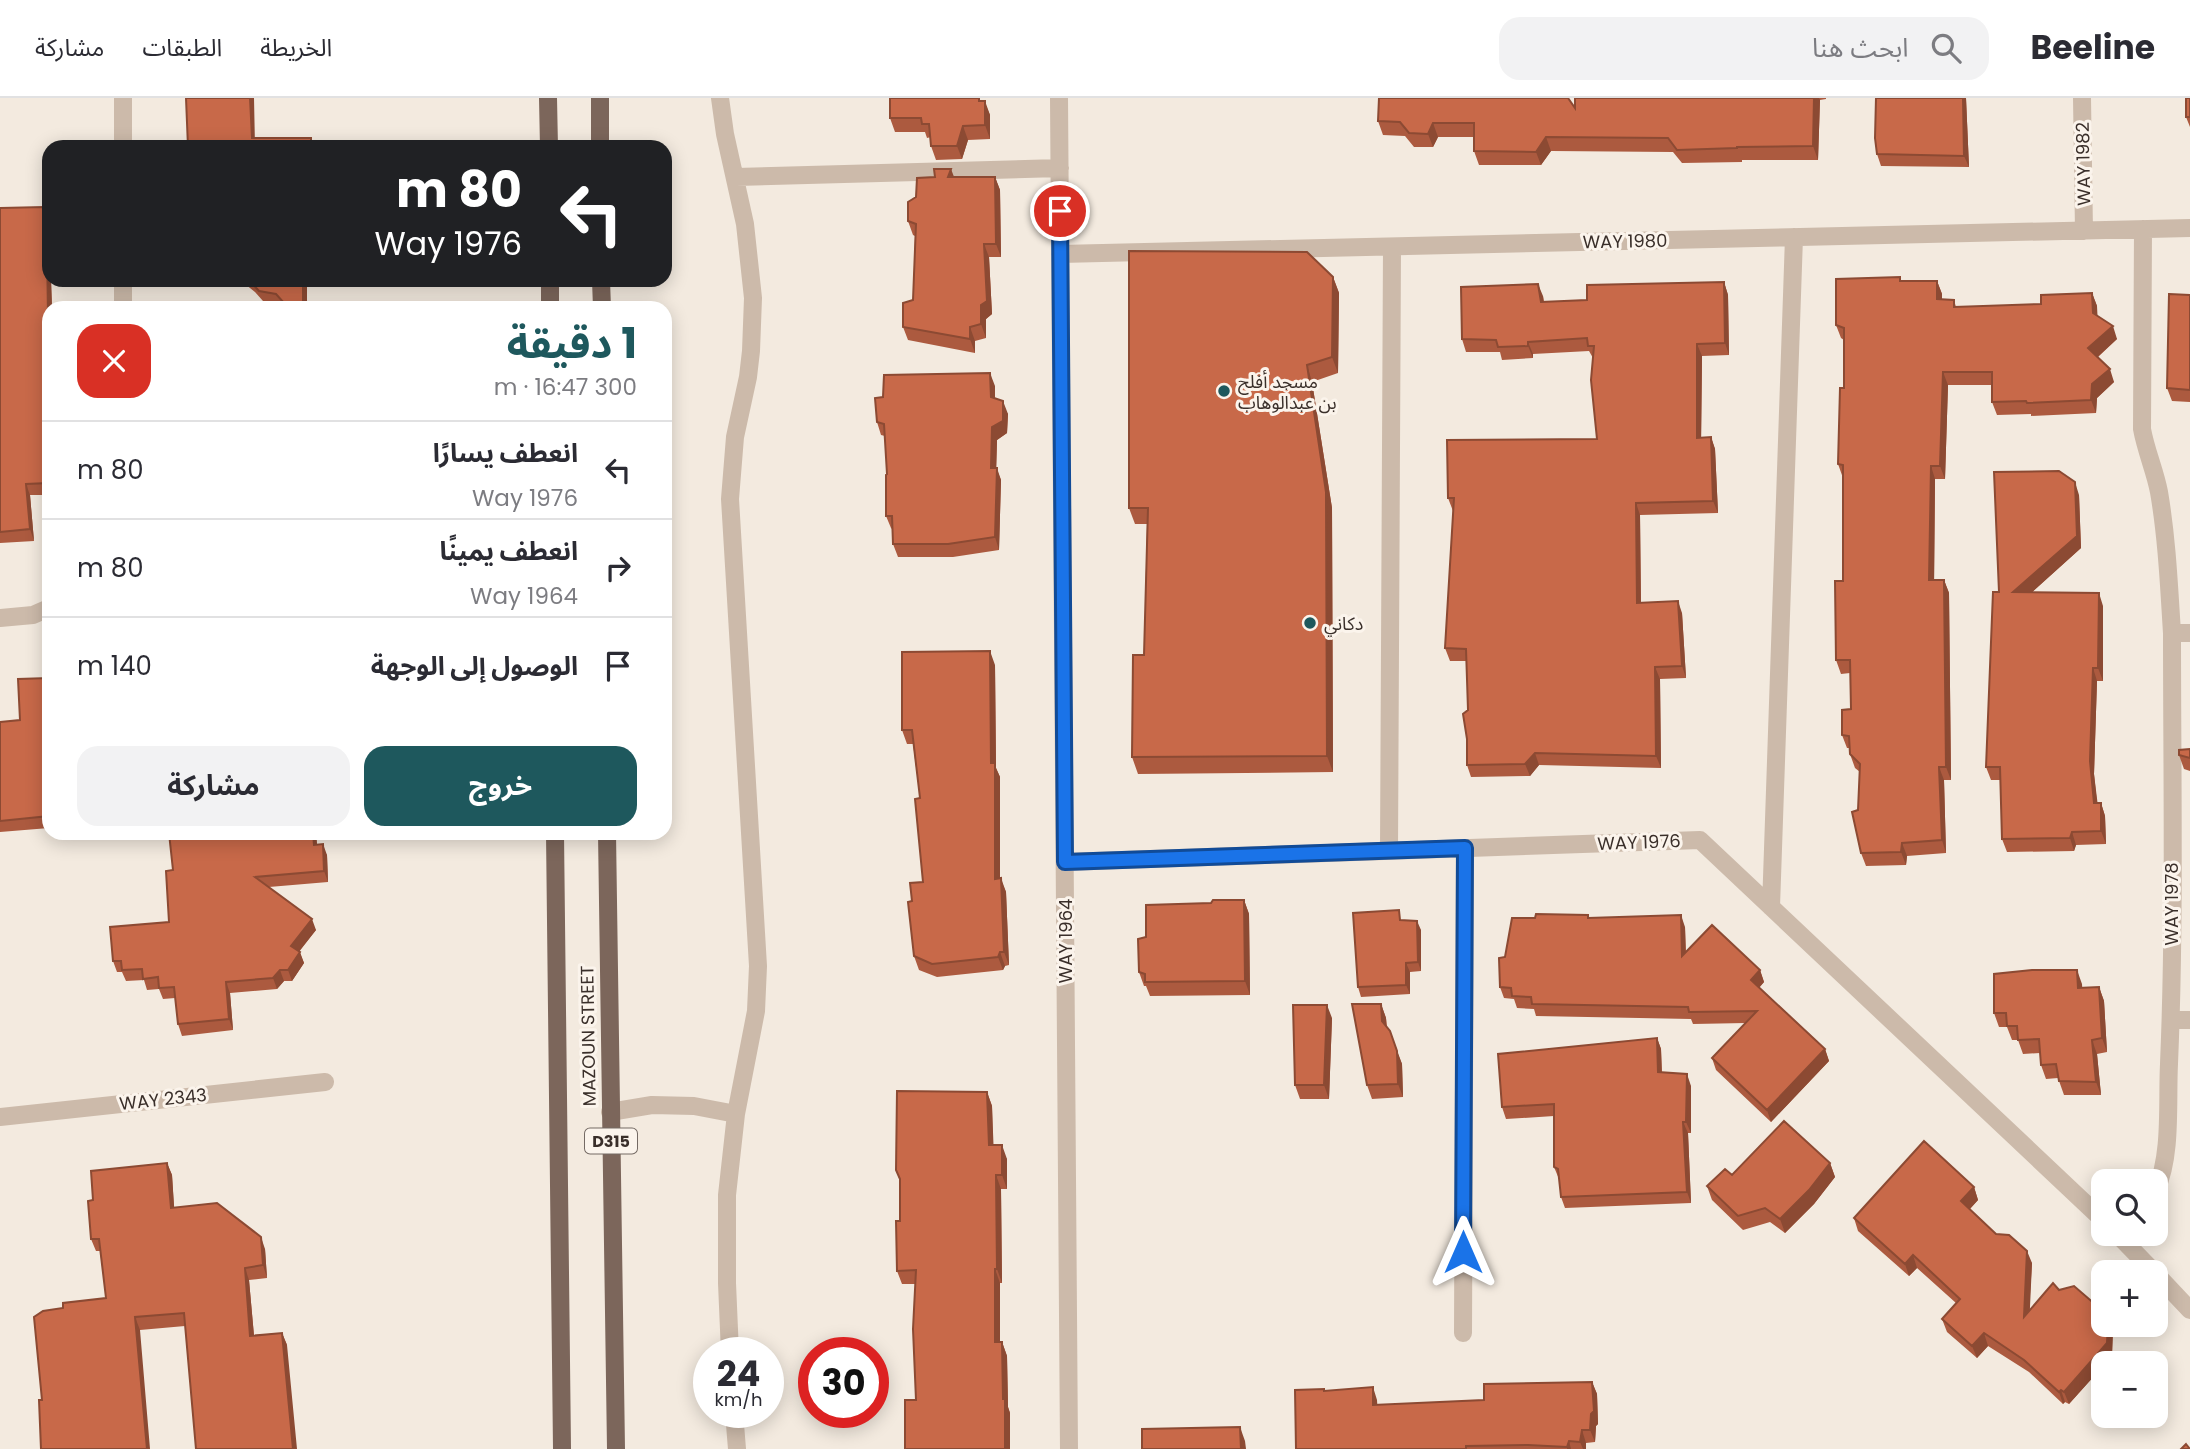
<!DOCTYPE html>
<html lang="ar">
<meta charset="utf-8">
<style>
body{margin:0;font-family:Poppins,"Noto Sans Arabic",sans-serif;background:#f2f2f3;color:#2b2b33;direction:rtl;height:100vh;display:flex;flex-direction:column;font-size:26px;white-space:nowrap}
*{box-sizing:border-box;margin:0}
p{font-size:23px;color:#7c7c81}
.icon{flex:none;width:38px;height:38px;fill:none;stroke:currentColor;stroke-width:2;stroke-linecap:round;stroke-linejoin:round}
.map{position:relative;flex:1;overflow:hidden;direction:ltr}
.panel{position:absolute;left:42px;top:203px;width:630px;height:539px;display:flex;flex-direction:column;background:#fff;border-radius:21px;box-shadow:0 4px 18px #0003;direction:rtl}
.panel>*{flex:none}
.top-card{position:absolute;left:42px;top:42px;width:630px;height:147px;border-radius:21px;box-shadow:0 4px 18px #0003;direction:rtl;background:#202124;color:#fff;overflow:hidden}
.controls{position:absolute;left:2091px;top:1071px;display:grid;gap:14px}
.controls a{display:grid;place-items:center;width:77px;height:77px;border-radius:14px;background:#fff;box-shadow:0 4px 18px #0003;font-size:35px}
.speed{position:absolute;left:693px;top:1239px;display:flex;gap:14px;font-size:35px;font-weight:700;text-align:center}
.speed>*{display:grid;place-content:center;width:91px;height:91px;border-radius:50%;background:#fff;box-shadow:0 4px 18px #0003;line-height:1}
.speed small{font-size:18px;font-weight:400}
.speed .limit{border:10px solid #d22;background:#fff;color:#111}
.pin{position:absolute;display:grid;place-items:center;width:60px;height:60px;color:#fff;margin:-30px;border:4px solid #fff;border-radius:50%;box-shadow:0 2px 7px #0007}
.me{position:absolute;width:77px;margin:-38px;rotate:0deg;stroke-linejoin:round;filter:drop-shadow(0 0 5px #0008)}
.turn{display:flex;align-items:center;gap:24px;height:147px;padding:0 35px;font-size:32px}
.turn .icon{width:91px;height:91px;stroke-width:2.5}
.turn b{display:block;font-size:49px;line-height:60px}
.round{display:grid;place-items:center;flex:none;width:74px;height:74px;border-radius:21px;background:#f2f2f3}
.overview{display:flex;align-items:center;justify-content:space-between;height:119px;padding:0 35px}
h1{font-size:42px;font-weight:700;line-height:52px;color:#1e585d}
.primary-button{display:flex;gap:14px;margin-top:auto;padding:14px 35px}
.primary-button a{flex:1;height:80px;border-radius:21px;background:#1e585d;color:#fff;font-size:28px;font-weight:700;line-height:80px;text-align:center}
.primary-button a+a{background:#f2f2f3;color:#2b2b33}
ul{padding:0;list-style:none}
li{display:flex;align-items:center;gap:21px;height:98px;padding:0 35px;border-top:2px solid #e1e1e2}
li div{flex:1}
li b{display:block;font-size:26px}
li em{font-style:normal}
header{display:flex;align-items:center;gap:42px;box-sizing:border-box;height:98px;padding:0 35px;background:#fff;border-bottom:2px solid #e1e1e2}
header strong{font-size:33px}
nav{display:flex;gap:38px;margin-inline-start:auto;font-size:24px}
.search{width:490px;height:63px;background:#f2f2f3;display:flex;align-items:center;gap:18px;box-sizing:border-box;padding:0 24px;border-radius:21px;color:#7c7c81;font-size:26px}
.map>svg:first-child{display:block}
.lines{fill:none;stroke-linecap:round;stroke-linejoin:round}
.street{stroke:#ccbaaa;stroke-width:18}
.primary{stroke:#7c665b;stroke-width:18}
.wall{fill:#ac5a3f}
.shaded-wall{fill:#8c4a33}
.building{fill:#c86949;stroke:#8c4a33;stroke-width:2}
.route-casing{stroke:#114b97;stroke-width:18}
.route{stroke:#1a73e8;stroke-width:12}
.poi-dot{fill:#1e585d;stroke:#fbf4ec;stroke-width:2.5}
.labels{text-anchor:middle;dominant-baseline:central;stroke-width:6;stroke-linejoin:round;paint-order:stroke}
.shield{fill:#fbf4ec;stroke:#746a64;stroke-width:2}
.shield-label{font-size:16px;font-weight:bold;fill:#3a2f2a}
.street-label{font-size:18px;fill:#3a2f2a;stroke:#fbf4ec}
.poi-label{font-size:18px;fill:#3a2f2a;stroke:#fbf4ec;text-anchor:start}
</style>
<header>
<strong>Beeline</strong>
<div class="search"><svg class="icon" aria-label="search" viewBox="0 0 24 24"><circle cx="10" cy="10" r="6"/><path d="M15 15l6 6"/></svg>ابحث هنا</div>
<nav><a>الخريطة</a><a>الطبقات</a><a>مشاركة</a></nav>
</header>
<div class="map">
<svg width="2190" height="1351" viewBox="0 0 2190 1351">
<rect width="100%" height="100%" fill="#f3eadf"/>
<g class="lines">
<path class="street" d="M123 0V49
M720 0 725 36 745 126 753 200 751 253 748 279 735 339 730 401 758 868 756 913 736 1016 727 1097V1185L730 1255
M1059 0 1069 1351
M2082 0 2084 133
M736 79 1060 70
M2143 131 2142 331C2146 353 2155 373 2159 394 2167 441 2169 488 2172 535
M1060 156 2190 130
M123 182V210
M0 520 33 517 49 510
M1389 753 1392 149
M1065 764 1700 742 2104 1123
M1771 809 1794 139
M2171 922H2190
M610 1014 652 1007 694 1008 736 1016
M0 1019 325 984
M2156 1092C2172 1057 2167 1004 2169 966 2175 823 2172 679 2172 535H2190
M2117 1136 2154 1174
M2156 1176 2190 1212
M1463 1235 1465 750
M734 1314 737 1351"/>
<path class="primary" d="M548 0 549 49
M600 0V49
M550 182V210
M601 182 602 210
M555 735 562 1351
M607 735 616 1351"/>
</g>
<path class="wall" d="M1575 0H1826V1L1820 2 1818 62H1742V64L1682 65 1673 54 1551 53 1541 67H1479L1474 53V39H1438L1433 49H1414L1405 38 1383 37 1378 23 1575 10Z
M1966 0 1969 69 1881 68 1877 56Z
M2190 0V29L2186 19Z
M984 3 990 17V41L968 42 962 61 936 62 931 48V39L927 40 925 34H895L890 20Z
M954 79H995L1000 92 1001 159H989L992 216 986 221V240L975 243V255L908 242 903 229 913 202 915 138 913 137 908 123 916 99Z
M0 110 48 121 49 182H51L52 210H49V397H30L34 443 0 445Z
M1333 179 1339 195 1338 275 1312 284 1332 410 1333 674 1138 676 1132 659 1144 557 1147 426H1135L1129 410Z
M1900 179 1901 183H1937L1942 196V201L1954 202 1956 209 2041 206 2092 195 2097 208V218L2117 241 2098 259 2114 284 2097 300 2096 315 2031 318V316L1997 317 1992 304V287H1948L1945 381H1935L1934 482H1944L1949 495 1951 682H1944L1946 755 1907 758 1906 767 1866 768 1861 755 1858 712 1860 674 1855 670 1850 656V650H1847L1842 637 1851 611 1850 575 1841 576 1836 562 1843 483V380L1838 366 1844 290V242L1841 240 1836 227Z
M240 182H307V210H283L280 206 263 203 255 194Z
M1724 184 1728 197 1729 257 1702 258 1701 340 1711 339 1715 351 1718 415 1640 417 1641 505 1682 515 1686 580 1660 581 1661 670 1539 667 1530 678 1471 679 1467 667 1468 612 1467 563H1450L1445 550 1453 413 1448 400 1597 341 1593 260 1589 253 1533 256V260L1502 262 1500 254H1466L1462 241 1543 198 1544 204 1587 202Z
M2190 197V304L2172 303 2167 290Z
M995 288V300L1008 316 1007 335 997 342 996 370 1001 382 999 452 953 459H898L893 446 892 431 891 430 886 418 887 376 885 338 881 337 877 324Z
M2079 397 2081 450 2032 494 2103 508V583H2097L2094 676 2097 705H2101L2105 718 2106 746 2076 747 2074 753 2007 754 2002 741 2000 682H1991L1986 669 1999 494Z
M995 567 996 670 1000 679V780L1006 794 1009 867 1005 868 1003 872 937 879 919 872 914 858 923 784 920 700 913 646H907L902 632Z
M49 580V730L0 734V624L20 622Z
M2190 651V673L2184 671 2179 657Z
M169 735H316L317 747 327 757 328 784 269 789 316 832 299 853 304 865 292 883H284L277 891 230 895 233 932 182 938 178 926 175 900 163 901 159 891 147 892 144 882 126 883 122 874H117L113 863 169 824 173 772Z
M1244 802 1249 816 1250 897 1150 898 1146 888H1144L1139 874 1211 805Z
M1589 820 1685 829 1686 854 1760 872 1764 884 1759 890 1825 951 1829 963 1771 1024 1716 972 1712 960 1746 925 1693 926 1691 921 1536 918 1534 911 1517 910 1514 901 1504 900 1500 889 1505 859Z
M1402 822 1421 832V873L1410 874V896L1361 899 1358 889Z
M2082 886V890L2099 889 2104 903 2107 954 2097 956 2101 997H2064L2058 980 2046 981 2041 967 2040 955 2023 956 2018 942H2012L2007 929H1999L1994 915Z
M1381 906 1386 920 1387 929 1402 966 1403 999 1372 1001 1367 987Z
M1332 920 1329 1001H1300L1295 987Z
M1657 940 1661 951 1662 974 1691 988V1035H1688L1691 1105 1565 1110 1561 1099 1559 1081 1554 1069V1018L1506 1021 1502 1009Z
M987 994 992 1008 993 1047 1007 1061V1091H1001L1002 1185H1000V1244H1002L1007 1258 1008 1309 1010 1315 916 1302V1186H902L897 1173 900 1123V1083L896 1072Z
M167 1065 172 1077 174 1110 265 1151 267 1180 249 1182 254 1237 282 1235 287 1247 185 1228 140 1232 42 1302 63 1210 106 1200 100 1153H96L91 1141 93 1102Z
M1830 1065 1835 1079 1814 1106 1785 1135 1770 1124 1743 1132 1712 1102 1707 1088 1732 1077Z
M1974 1089 1978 1102 1970 1111 1996 1136 2032 1165 2029 1213 2059 1192 2113 1231 2112 1257 2104 1265V1267L2069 1306 2065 1304 2063 1306 2029 1274 1988 1248 1977 1260 1947 1234 1942 1221 1956 1205 1917 1170 1909 1178 1858 1133 1854 1120Z
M1592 1284 1597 1296 1598 1326 1596 1328 1595 1344 1586 1345V1351H1296L1325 1293 1377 1302V1307L1484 1302Z"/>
<path class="shaded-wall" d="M250 0H254L255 49 252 40Z
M1814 0H1819L1820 2 1818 62 1813 48Z
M1963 0H1966L1969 69 1964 58Z
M985 3 990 17V41L985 27Z
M1433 25 1438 39 1433 49 1428 36Z
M963 28 968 42 962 61 957 48Z
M1546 39 1551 53 1541 67 1536 54Z
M951 71 956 84 948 79Z
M995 79 1000 92 1001 159 996 146Z
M44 109 48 121 49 182H51L52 210H49V221L48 217Z
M984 146 989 159 992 216 986 221V240L981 226V207Z
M1333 179 1339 195 1338 275 1332 259Z
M303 182H307V210H305L303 205Z
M1937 183 1942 196V214L1937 201Z
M1724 184 1728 197 1729 257 1725 245Z
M1538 186 1543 198 1545 216 1541 204Z
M2092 195 2097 208 2098 228 2093 215Z
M2113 228 2117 241 2093 263 2088 250Z
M970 229 975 243V255L970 241Z
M1528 244 1533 256V260L1528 248Z
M1697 246 1702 258 1701 352 1697 340Z
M1307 267 1312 284 1332 410 1333 674 1327 658Z
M2110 271 2114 284 2097 300 2096 315 2091 302 2092 286Z
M1943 274 1948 287 1945 381 1940 368Z
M990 275 995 288V311L991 299Z
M1003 303 1008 316 1007 335 997 342 996 382 991 370 992 329Z
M1711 339 1715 351 1718 415 1713 403Z
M1931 368 1935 381 1934 495 1929 482Z
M997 370 1001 382 999 452 995 439Z
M2075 384 2079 397 2081 450 2018 507 2013 494Z
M26 386 30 397 34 443 30 431Z
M1636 405 1640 417 1641 517 1637 505Z
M1944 482 1949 495 1951 682 1946 669Z
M2099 495 2103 508V583L2098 570Z
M1678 503 1682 515 1686 580 1682 568Z
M990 553 995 567 996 670 1000 679V794L995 781 991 665Z
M1655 569 1660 581 1661 670 1656 658Z
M2093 570 2097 583 2094 676 2099 717 2094 705 2090 663Z
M1535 655 1539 667 1530 678 1525 666Z
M1939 669 1944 682 1946 755 1942 742Z
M2101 705 2105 718 2106 746 2101 733Z
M2072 734 2076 747 2074 753 2070 740Z
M313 735H316L318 758 314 747Z
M1902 745 1907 758 1906 767 1901 754Z
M323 746 327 757 328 784 324 773Z
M1001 780 1006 794 1009 867 1004 854Z
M1244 802 1249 816 1250 897 1245 883Z
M1681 817 1685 829 1686 870 1682 858Z
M312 821 316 832 295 859 291 848Z
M1417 823 1421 832V873L1418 864Z
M300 854 304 865 292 883 288 872Z
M1000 854 1005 868 1003 872 998 859Z
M1406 865 1410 874V896L1406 887Z
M280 872 284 883 277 891 273 880Z
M1760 872 1764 884 1755 894 1751 882Z
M2077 872 2082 886 2083 904 2078 890Z
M226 884 230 895 233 932 229 921Z
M2099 889 2104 903 2107 954 2102 940Z
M1381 906 1386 920 1387 937 1382 923Z
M1327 907 1332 920 1329 1001 1324 987Z
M1390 933 1402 966 1403 999 1398 986Z
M1657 940 1661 951 1662 985 1658 974Z
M2092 942 2097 956 2101 997 2096 984Z
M1825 951 1829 963 1771 1024 1767 1012Z
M1687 976 1691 988V1035L1686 1024Z
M987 994 992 1008 994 1060 989 1047Z
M1683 1024 1688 1035 1691 1105 1687 1094Z
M1002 1047 1007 1061V1091L1002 1077Z
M167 1065 172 1077 175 1122 171 1110Z
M1830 1065 1835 1079 1814 1106 1785 1135 1780 1121Z
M996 1077 1001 1091 1002 1185 997 1171Z
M1974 1089 1978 1102 1966 1115 1961 1103Z
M261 1139 265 1151 267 1180 263 1167Z
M2027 1153 2032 1165 2029 1231 2024 1219Z
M1913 1157 1917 1170 1909 1178 1905 1166Z
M245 1170 249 1182 255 1250 250 1238Z
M995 1171 1000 1185V1258L995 1244Z
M135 1219 140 1232 150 1351H147Z
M2108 1227H2111L2113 1231 2112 1257 2104 1265V1267L2069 1306 2064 1294Z
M282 1235 287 1247 297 1351H293Z
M1984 1235 1988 1248 1977 1260 1972 1248Z
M1002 1244 1007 1258 1008 1309 1010 1315V1351H1005Z
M1592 1284 1597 1296 1598 1326 1596 1328 1595 1344 1590 1332Z
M1373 1289 1377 1302 1378 1319 1373 1307Z
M2061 1292 2065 1304 2063 1306 2059 1294Z
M1240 1329 1245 1343 1246 1351H1241Z
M1582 1332 1586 1345V1351H1583L1580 1344Z
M1569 1343 1571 1351H1567V1349Z"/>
<path class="building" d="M186 0H250L252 40H311V49H188Z
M890 0H979V3H985V27L963 28 957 48H931L929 26H922L921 20H890Z
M1379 0H1568L1575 10V0H1814L1813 48 1737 49V50L1677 52 1668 40 1546 39 1536 54 1474 53V25H1433L1428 36 1409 35 1400 24 1378 23Z
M1876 0H1963L1964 58 1877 56 1875 40Z
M2186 0H2190V19H2186Z
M934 71H951L948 79H995L996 146H984L987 203 981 207V226L970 229V241L903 229V205L913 202 916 126 908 123V104L916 99 917 80 935 79Z
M44 109 45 151H47L48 217H49V385L26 386 30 431 0 434V110Z
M1129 153 1307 154 1333 179 1332 259 1307 267 1326 394 1327 658 1132 659 1133 557H1144L1148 410H1129Z
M1900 179V183H1937V201L1954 202V209L2041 206V197L2092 195 2093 215 2113 228 2088 250 2110 271 2092 286 2091 302 2027 305 2026 303 1992 304V274H1943L1940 368H1931L1929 482H1944L1946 669H1939L1942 742 1902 745 1901 754 1861 755 1852 714 1858 712 1860 666 1850 656 1849 638 1842 637V612L1851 611 1850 562H1836L1835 483H1843V367L1838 366 1840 290H1844V230L1836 227V181Z
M249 182H303V205H284L276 196 259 193Z
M1724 184 1725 245 1697 246V340L1711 339 1713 403 1636 405 1637 505 1678 503 1682 568 1655 569 1656 658 1535 655 1525 666 1467 667V641L1463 616 1468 612 1466 551 1445 550 1454 400H1448L1447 342 1597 341 1591 282 1594 248H1588L1587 240 1528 244V248L1498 249 1496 242 1462 241 1461 189 1538 186 1541 204 1587 202V187Z
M2169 196 2190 197V292L2167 290Z
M990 275 991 299 1003 303V323L992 329 991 370H997L995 439 948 446H893L892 418H886V377L887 376 884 326 877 324 875 300 883 299 884 277Z
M2059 373 2075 384 2077 438 2013 494 2099 495 2098 570H2093L2090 663 2094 705H2101V733L2072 734 2070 740 2002 741 2000 669H1986L1993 494H1999L1994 374Z
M990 553 991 665H995V781L1001 780 1004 854H1000L998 859 932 866 914 858 908 804 912 803 910 785 923 784 915 701 920 700 912 632H902V554Z
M49 580V718L0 723V624L20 622 18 581Z
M2190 651V660L2179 657V652Z
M169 735H313L314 747 323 746 324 773 255 779 312 821 291 848 300 854 288 872H280L273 880 226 884 229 921 178 926 174 889 159 890 158 879 143 881 142 871 122 872 121 863H113L110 829 169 824 166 773 173 772Z
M1213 802H1244L1245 883 1145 884V876L1139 874 1138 841 1146 839V807L1211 805Z
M1399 812 1400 822 1417 823 1418 864 1406 865V887L1358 889 1353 815Z
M1536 816 1588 817V820L1681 817 1682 858 1712 827 1760 872 1751 882 1825 951 1767 1012 1712 960 1757 913 1689 914 1688 909 1532 906 1531 899 1512 898 1511 890 1500 889 1499 860 1505 859 1512 820H1535Z
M2032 872H2077L2078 890 2099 889 2102 940 2092 942 2096 984 2059 983 2056 966 2041 967 2039 941 2018 942 2017 928H2007L2006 915H1994V876Z
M1352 906H1381L1382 923 1390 933 1397 953 1398 986 1367 987Z
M1293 907H1327L1324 987H1295Z
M1657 940 1658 974 1687 976 1686 1024H1683L1687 1094 1561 1099 1558 1071 1554 1069V1006L1502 1009 1498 956Z
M897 993 987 994 989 1047H1002V1077H996L997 1171H995V1244H1002L1003 1301H1005V1351H905V1302H916L913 1231 916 1172 897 1173 896 1123H900V1081L896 1072Z
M1784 1023 1830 1065 1809 1092 1780 1121 1765 1110 1738 1118 1707 1088 1725 1071 1732 1077Z
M1924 1043 1974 1089 1961 1103 1996 1136 2009 1137 2027 1153 2024 1219 2053 1185 2059 1192 2074 1188 2104 1214V1227H2108L2107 1245 2064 1294 2061 1292 2059 1294 2024 1262 1984 1235 1972 1248 1942 1221 1960 1201 1913 1157 1905 1166 1854 1120Z
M167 1065 171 1110 217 1105 261 1139 263 1167 245 1170 250 1238 282 1235 293 1351H196L184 1215 135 1219 147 1351H41L39 1302H42L34 1219 43 1213 63 1210V1205L106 1200 99 1141H91L88 1103 93 1102 91 1073Z
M1592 1284 1594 1313 1591 1316 1590 1332H1582L1580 1344 1569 1343 1567 1349 1528 1347 1466 1348V1351H1296L1295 1292 1324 1291V1293L1373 1289V1307L1484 1302V1286Z
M1240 1329 1241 1351H1142V1331Z
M2186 1346 2190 1351H2181Z"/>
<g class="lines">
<defs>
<path id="route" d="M1060 113 1065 764 1465 750 1463 1154"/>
</defs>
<use href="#route" class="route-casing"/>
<use href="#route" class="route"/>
</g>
<g class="poi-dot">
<circle cx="1224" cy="293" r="7"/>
<circle cx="1310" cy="525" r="7"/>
</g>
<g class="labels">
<rect class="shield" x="585" y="1030.5" width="52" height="25" rx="5"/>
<g class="shield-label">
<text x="611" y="1043">D315</text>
</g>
<g class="street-label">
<text transform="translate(2083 66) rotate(-91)">WAY 1982</text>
<text transform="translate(1625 143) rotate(-1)">WAY 1980</text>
<text transform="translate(1639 744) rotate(-2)">WAY 1976</text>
<text transform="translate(2171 806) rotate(-90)">WAY 1978</text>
<text transform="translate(1065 843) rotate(-90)">WAY 1964</text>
<text transform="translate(588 938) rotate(-91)">MAZOUN STREET</text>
<text transform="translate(163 1001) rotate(-6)">WAY 2343</text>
</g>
<g class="poi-label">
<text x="1238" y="283">مسجد أفلح<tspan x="1238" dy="21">بن عبدالوهاب</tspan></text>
<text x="1324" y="525">دكاني</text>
</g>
</g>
</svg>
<div class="controls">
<a><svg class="icon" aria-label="search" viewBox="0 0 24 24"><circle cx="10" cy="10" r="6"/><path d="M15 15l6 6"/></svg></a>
<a>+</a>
<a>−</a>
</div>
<div class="speed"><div>24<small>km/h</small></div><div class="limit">30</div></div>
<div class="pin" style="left:1060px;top:113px;background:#d93025"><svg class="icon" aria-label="arrive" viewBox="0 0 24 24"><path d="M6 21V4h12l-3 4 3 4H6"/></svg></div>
<svg class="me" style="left:1463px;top:1154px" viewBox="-20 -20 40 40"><path d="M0-17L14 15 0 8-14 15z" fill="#1a73e8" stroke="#fff" stroke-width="4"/></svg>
<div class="top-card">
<div class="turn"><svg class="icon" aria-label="left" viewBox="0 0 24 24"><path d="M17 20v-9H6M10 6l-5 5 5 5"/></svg><div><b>80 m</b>Way 1976</div></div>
</div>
<section class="panel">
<div class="overview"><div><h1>1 دقيقة</h1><p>300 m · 16:47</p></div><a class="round" style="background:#d93025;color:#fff"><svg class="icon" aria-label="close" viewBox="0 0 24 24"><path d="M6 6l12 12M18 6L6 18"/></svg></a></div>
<ul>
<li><svg class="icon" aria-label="left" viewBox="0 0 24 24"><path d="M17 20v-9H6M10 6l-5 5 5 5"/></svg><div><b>انعطف يسارًا</b><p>Way 1976</p></div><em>80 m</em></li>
<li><svg class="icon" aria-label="right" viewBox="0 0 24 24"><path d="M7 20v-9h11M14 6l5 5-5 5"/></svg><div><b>انعطف يمينًا</b><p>Way 1964</p></div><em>80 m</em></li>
<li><svg class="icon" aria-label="arrive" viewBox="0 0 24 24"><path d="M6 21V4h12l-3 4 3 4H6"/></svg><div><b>الوصول إلى الوجهة</b></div><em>140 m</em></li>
</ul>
<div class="primary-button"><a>خروج</a><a>مشاركة</a></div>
</section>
</div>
